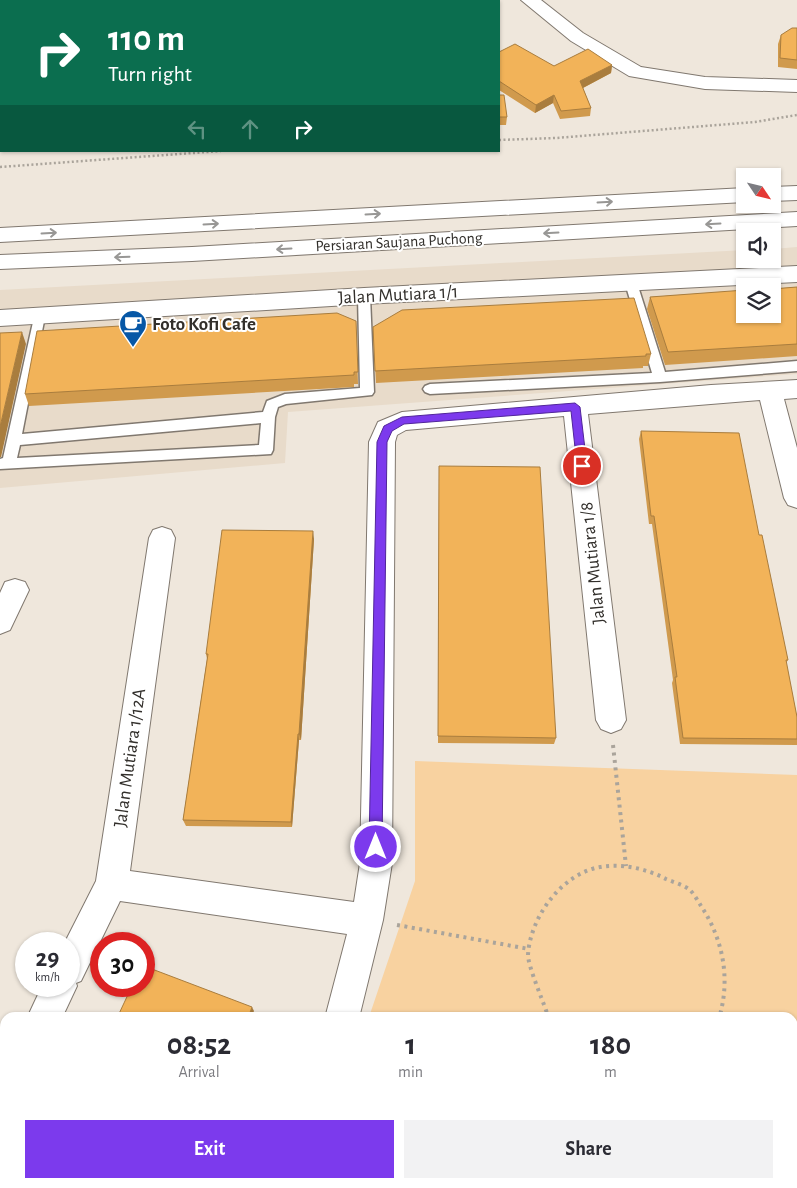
<!DOCTYPE html>
<style>
body{margin:0;font-family:"Alegreya Sans",sans-serif;background:#f2f2f3;color:#2b2b33;height:100vh;display:flex;flex-direction:column;font-size:19px;white-space:nowrap}
*{box-sizing:border-box;margin:0}
p{font-size:16px;color:#7c7c81}
.icon{flex:none;width:28px;height:28px;fill:none;stroke:currentColor;stroke-width:2;stroke-linecap:round;stroke-linejoin:round}
.map{position:relative;flex:1;overflow:hidden}
.side{position:absolute;left:0px;top:1012px;width:798px;height:176px;display:flex;flex-direction:column;background:#fff;border-radius:15px 15px 0 0;box-shadow:0 1px 4px #0004}
.side>*{flex:none}
.banner{position:absolute;left:0px;top:0px;width:500px;height:152px;box-shadow:0 1px 4px #0004;background:#0b6e4f;color:#fff;overflow:hidden}
.needle{width:32px;rotate:125deg}
.buttons{position:absolute;left:736px;top:168px;display:grid;gap:10px}
.buttons a{display:grid;place-items:center;width:45px;height:45px;border-radius:0px;background:#fff;box-shadow:0 1px 4px #0004;font-size:25px}
.speed{position:absolute;left:15px;top:932px;display:flex;gap:10px;font-size:25px;font-weight:700;text-align:center}
.speed>*{display:grid;place-content:center;width:65px;height:65px;border-radius:50%;background:#fff;box-shadow:0 1px 4px #0004;line-height:1}
.speed small{font-size:12px;font-weight:400}
.speed .limit{border:8px solid #d22;background:#fff;color:#111}
.pin{position:absolute;display:grid;place-items:center;width:42px;height:42px;color:#fff;margin:-21px;border:2px solid #fff;border-radius:50%;box-shadow:0 1px 5px #0007}
.me{position:absolute;width:55px;margin:-28px;rotate:0deg;stroke-linejoin:round;filter:drop-shadow(0 0 4px #0008)}
.turn{display:flex;align-items:center;gap:18px;height:105px;padding:0 25px;font-size:22px}
.turn .icon{width:65px;height:65px;stroke-width:2.5}
.turn b{display:block;font-size:35px;line-height:42px}
.lanes{display:flex;align-items:center;height:48px;padding:0 25px;background:#0003;justify-content:center;gap:25px;direction:ltr}
.lanes .off{opacity:.35}
.eta{display:flex;justify-content:space-evenly;align-items:center;height:85px;text-align:center}
.eta b{font-size:30px;font-weight:700;line-height:35px}
.primary-button{display:flex;gap:10px;margin-top:auto;padding:10px 25px}
.primary-button a{flex:1;height:58px;border-radius:0px;background:#7c3aed;color:#fff;font-size:20px;font-weight:700;line-height:58px;text-align:center}
.primary-button a+a{background:#f2f2f3;color:#2b2b33}
.map>svg:first-child{display:block}
.built{fill:#e8dbca;fill-rule:evenodd}
.green{fill:#f8d2a0}
.lines{fill:none;stroke-linecap:round;stroke-linejoin:round}
.service-casing{stroke:#80786f;stroke-width:3}
.minor-casing{stroke:#80786f;stroke-width:2}
.tertiary-casing{stroke:#80786f;stroke-width:2}
.path-far1{stroke:#aaa49b;stroke-width:2.5;stroke-dasharray:2 2.5;stroke-linecap:butt}
.path{stroke:#aaa49b;stroke-width:4;stroke-dasharray:3 4.5;stroke-linecap:butt}
.service{fill:#fff;fill-rule:evenodd}
.minor{fill:#fff;fill-rule:evenodd}
.tertiary{fill:#fff;fill-rule:evenodd}
.wall{fill:#d09a4d}
.shaded-wall{fill:#a97d3e}
.building{fill:#f2b359;stroke:#a97d3e}
.oneway{stroke:#989795}
.route{fill:#7c3aed;stroke:#51269a}
.labels{text-anchor:middle;dominant-baseline:central;stroke-width:4;stroke-linejoin:round;paint-order:stroke}
.far-street-label{font-size:16px;fill:#322f2b;stroke:#fff}
.street-label{font-size:19px;fill:#322f2b;stroke:#fff}
.poi-label{font-size:19px;font-weight:bold;fill:#322f2b;stroke:#fff;text-anchor:start}
</style>
<div class="map">
<svg width="797" height="1188" viewBox="0 0 797 1188">
<rect width="100%" height="100%" fill="#efe7dc"/>
<path class="built" d="M797 247V374L288 412 285 463 0 488V290L745 250V259H772L773 249ZM745 286H772V314H745Z"/>
<path class="green" d="M415 761 797 775V1188H643L635 1184H792V1018L369 1017 415 881Z"/>
<g class="lines">
<defs>
<path id="service" d="M631 279 637 283 665 372 797 361V371L660 382 430 394 425 392 423 389 425 386 430 384 652 373 625 283Z
M364 292 370 296 374 392 372 395 286 404 278 407 275 417 273 450 271 454 0 469V459L3 458 35 313 39 312 45 316 22 434 263 412 267 401 285 394 360 388 358 296ZM261 423 259 445 17 458 20 445Z"/>
<path id="minor" d="M521 0H541L583 33 641 67 705 77 797 80V92L705 89 629 76 571 41Z
M797 266V282L364 304 0 326V310L364 288Z
M797 380V398L784 399 797 448V508L788 505 784 498 760 400 588 414 626 720 621 729 611 733 601 729 596 720 564 416 406 430 397 435 395 442 392 863 383 920 359 1018H325L347 934 120 901 81 981 76 983 77 986 62 1018H27L42 986H69V944H64L96 881 149 538 153 530 162 527 171 530 175 538 130 871 354 902 360 863 369 442 378 422 402 412 711 385Z
M15 579 25 582 29 590 10 630 0 634V593L5 582Z
M5 1077V1120L0 1122V1079Z
M263 1184H301L299 1188H261Z"/>
<path id="tertiary" d="M797 186V200L772 201V187Z
M745 188V202L0 242V228Z
M797 212V226L192 261 0 269V255L192 247Z"/>
</defs>
<use href="#service" class="service-casing"/>
<use href="#minor" class="minor-casing"/>
<use href="#tertiary" class="tertiary-casing"/>
<path class="path-far1" d="M499 140 556 138 755 122 797 115
M0 167 221 151"/>
<path class="path" d="M613 745 626 866
M397 925 529 949
M551 1018 547 1013C543 1001 528 966 528 955 530 918 561 874 600 867 622 863 647 869 666 879 673 882 684 885 690 890 694 894 698 901 701 906 723 939 731 979 719 1018
M792 1174 797 1183
M577 1184 586 1188
M594 1188 595 1184"/>
<use href="#service" class="service"/>
<use href="#minor" class="minor"/>
<use href="#tertiary" class="tertiary"/>
</g>
<path class="wall" d="M797 28V69L778 67V44L781 35Z
M499 52 554 66 612 65 611 73 583 88 591 108 590 116 560 119 553 103 535 113 499 90Z
M499 95 507 117 506 125H499Z
M797 287V356L665 365 647 309 650 297Z
M356 321 358 384H354V387L29 406 25 394Z
M373 327 651 354 648 366H643V368L376 383Z
M641 431 759 535 788 660 786 663 797 717V745L680 744 672 683 673 680 652 524H649L639 439Z
M439 474 556 738 554 744 438 743Z
M314 539 301 740H299L292 827 186 826 183 820 207 659 206 654Z"/>
<path class="shaded-wall" d="M612 65 611 73 579 90 580 81Z
M554 95 553 103 535 113 536 105Z
M22 332 26 344 1 457H0V427Z
M313 531 314 539 301 740 299 734Z
M298 734 299 740 292 827 291 822Z
M252 1007 254 1011 251 1018H248Z
M179 1184H182L181 1188H177Z"/>
<path class="building" d="M792 28H797V60L780 58 781 35Z
M515 44 554 66 588 49 612 65 580 81 591 108 561 111 554 95 536 105 499 81V52Z
M499 95H504L507 117H499Z
M797 287V344L668 352 650 297 745 290V314H772V289Z
M634 298 651 354H646V356L375 371 373 327 402 310Z
M337 313 356 321 358 372H354V375L25 394 37 331Z
M22 332 0 427V333Z
M641 431 739 433 759 535H762L788 660H786L797 717V739L683 738 675 677H677L654 516H651Z
M439 466 540 467 556 738 438 736Z
M222 530 313 531 299 734H298L291 822 183 820 208 654H206Z
M144 966 252 1007 248 1018H117L132 986H144Z
M32 1184H179L177 1188H30Z
M353 1184H384L394 1188H352Z"/>
<defs><path id="oneway-shaft" d="M-6 0H5M1.5-3L5.5 0L1.5 3" fill="none" stroke-width="1.6" stroke-linecap="round" stroke-linejoin="round" transform="scale(1.25)"/></defs>
<g class="oneway">
<use href="#oneway-shaft" transform="translate(605 202) rotate(-3)"/>
<use href="#oneway-shaft" transform="translate(373 214) rotate(-3)"/>
<use href="#oneway-shaft" transform="translate(211 224) rotate(-3)"/>
<use href="#oneway-shaft" transform="translate(713 224) rotate(177)"/>
<use href="#oneway-shaft" transform="translate(49 233) rotate(-3)"/>
<use href="#oneway-shaft" transform="translate(551 233) rotate(177)"/>
<use href="#oneway-shaft" transform="translate(284 249) rotate(177)"/>
<use href="#oneway-shaft" transform="translate(122 257) rotate(178)"/>
</g>
<path class="route" d="M575 403 580 407 587 466 582 470 577 466 571 411 404 424 392 431 387 442 382 847 381 852 376 853 371 852 369 847 377 442 384 426 402 417Z"/>
<defs>
<symbol id="cafe-pin" viewBox="-11 -11 22 30"><path d="M0 17L-7.5 6A9.5 9.5 0 1 1 7.5 6Z" fill="#0657a6" stroke="#fff"/><path d="M-5.5-4.5H6V0H3Q3 3.5 0 3.5H-2.5Q-5.5 3.5-5.5 0ZM3-3.2v2h1.7v-2ZM-6 4.5H4V6H-6Z" fill="#fff"/></symbol>
</defs>
<g fill-rule="evenodd">
<use href="#cafe-pin" x="117" y="308" width="32" height="43"/>
</g>
<g class="labels">
<g class="far-street-label">
<text transform="translate(399 242) rotate(-3)">Persiaran Saujana Puchong</text>
</g>
<g class="street-label">
<text transform="translate(398 295) rotate(-3)">Jalan Mutiara 1/1</text>
<text transform="translate(593 563) rotate(-96)">Jalan Mutiara 1/8</text>
<text transform="translate(130 758) rotate(-82)">Jalan Mutiara 1/12A</text>
</g>
<g class="poi-label">
<text x="152" y="324">Foto Kofi Cafe</text>
</g>
</g>
</svg>
<div class="buttons">
<a><svg class="needle" viewBox="-14 -14 28 28"><path d="M0-13l5 13h-10z" fill="#e53935"/><path d="M0 13l5-13h-10z" fill="#7c7c81"/></svg></a>
<a><svg class="icon" aria-label="sound" viewBox="0 0 24 24"><path d="M4 9h4l5-4v14l-5-4H4zM17 9q2 3 0 6"/></svg></a>
<a><svg class="icon" aria-label="layers" viewBox="0 0 24 24"><path d="M12 4l9 5-9 5-9-5zM3 14l9 5 9-5"/></svg></a>
</div>
<div class="speed"><div>29<small>km/h</small></div><div class="limit">30</div></div>
<div class="pin" style="left:582px;top:466px;background:#d93025"><svg class="icon" aria-label="arrive" viewBox="0 0 24 24"><path d="M6 21V4h12l-3 4 3 4H6"/></svg></div>
<svg class="me" style="left:376px;top:847px" viewBox="-20 -20 40 40"><circle r="17" fill="#7c3aed" stroke="#fff" stroke-width="3"/><path d="M0-11L8 9 0 5-8 9z" fill="#fff"/></svg>
<div class="banner">
<div class="turn"><svg class="icon" aria-label="right" viewBox="0 0 24 24"><path d="M7 20v-9h11M14 6l5 5-5 5"/></svg><div><b>110 m</b>Turn right</div></div>
<div class="lanes"><svg class="icon off" aria-label="left" viewBox="0 0 24 24"><path d="M17 20v-9H6M10 6l-5 5 5 5"/></svg><svg class="icon off" aria-label="ahead" viewBox="0 0 24 24"><path d="M12 20V5M6 11l6-6 6 6"/></svg><svg class="icon" aria-label="right" viewBox="0 0 24 24"><path d="M7 20v-9h11M14 6l5 5-5 5"/></svg></div>
</div>
<section class="side">
<div class="eta">
<div><b>08:52</b><p>Arrival</p></div>
<div><b>1</b><p>min</p></div>
<div><b>180</b><p>m</p></div>
</div>
<div class="primary-button"><a>Exit</a><a>Share</a></div>
</section>
</div>
